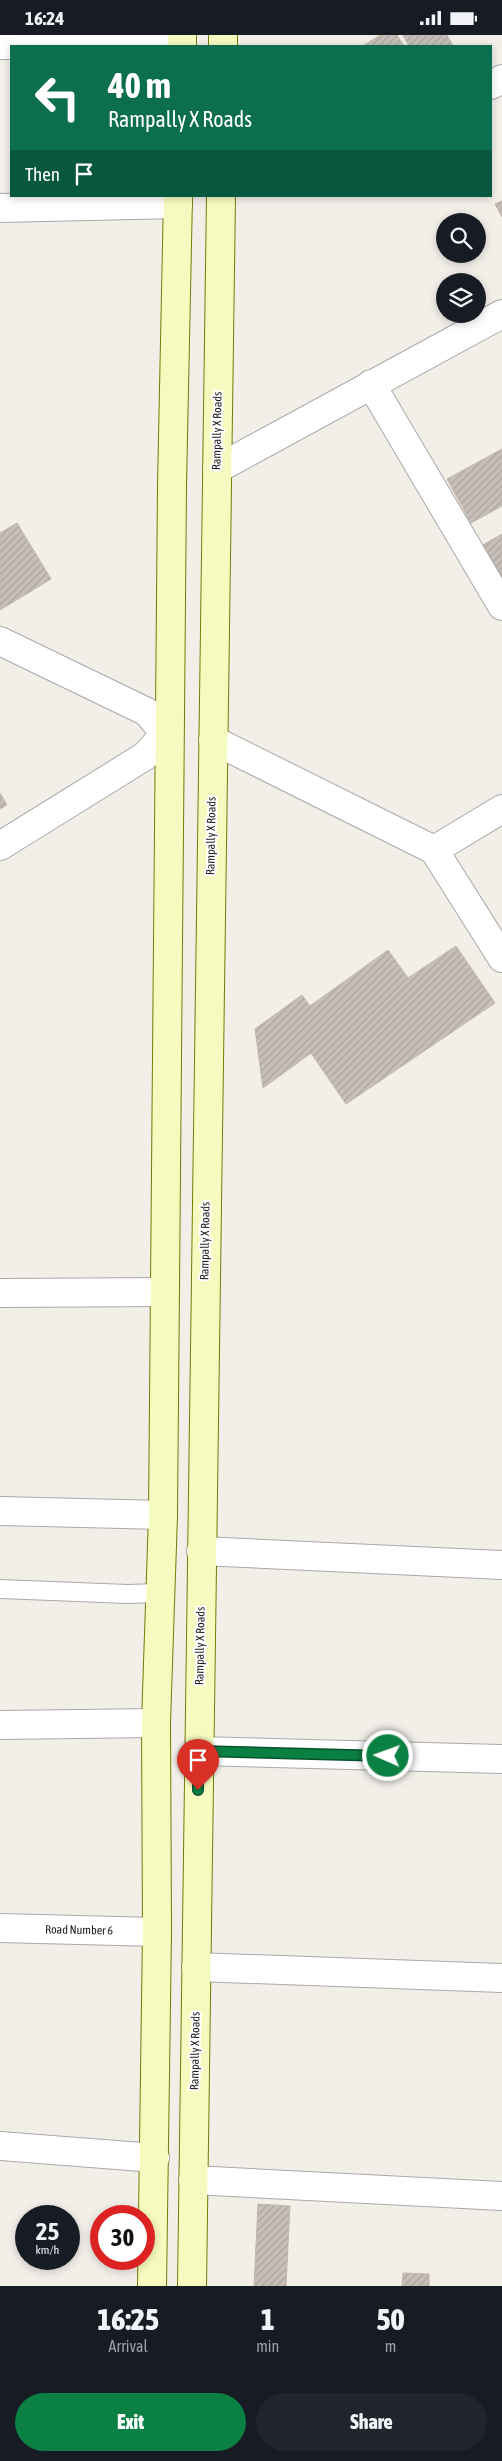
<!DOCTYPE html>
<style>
body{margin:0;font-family:"Asap Condensed",sans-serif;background:#20242c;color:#f1f3f6;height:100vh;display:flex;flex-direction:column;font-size:19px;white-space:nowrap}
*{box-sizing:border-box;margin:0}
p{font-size:16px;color:#9ea1a6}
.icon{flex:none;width:28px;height:28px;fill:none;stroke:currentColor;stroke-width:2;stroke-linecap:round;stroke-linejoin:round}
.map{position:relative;height:2251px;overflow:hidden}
.sheet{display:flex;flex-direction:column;background:#171b24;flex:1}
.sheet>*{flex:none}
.banner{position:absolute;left:10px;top:10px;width:482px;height:152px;border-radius:0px;box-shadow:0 2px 8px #0003;background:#0b6e4f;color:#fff;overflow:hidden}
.controls{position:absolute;left:436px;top:178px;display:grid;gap:10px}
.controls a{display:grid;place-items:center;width:50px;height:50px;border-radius:50%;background:#171b24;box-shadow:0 2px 8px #0003;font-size:25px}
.speed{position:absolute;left:15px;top:2170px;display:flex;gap:10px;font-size:25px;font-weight:700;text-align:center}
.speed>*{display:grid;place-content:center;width:65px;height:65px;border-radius:50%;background:#171b24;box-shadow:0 2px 8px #0003;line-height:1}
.speed small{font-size:12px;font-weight:400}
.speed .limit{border:8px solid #d22;background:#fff;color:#111}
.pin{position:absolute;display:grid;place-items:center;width:42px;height:42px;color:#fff;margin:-51px -21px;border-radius:50% 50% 50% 0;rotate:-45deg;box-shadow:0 0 5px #0007}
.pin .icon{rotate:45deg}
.me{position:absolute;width:55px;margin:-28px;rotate:272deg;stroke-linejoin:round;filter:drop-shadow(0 0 4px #0008)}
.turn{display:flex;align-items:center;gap:18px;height:105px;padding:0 15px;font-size:22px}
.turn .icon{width:65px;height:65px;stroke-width:2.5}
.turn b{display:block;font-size:35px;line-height:42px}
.then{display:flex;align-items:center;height:48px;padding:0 15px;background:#0003;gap:10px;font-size:19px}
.eta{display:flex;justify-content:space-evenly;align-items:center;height:85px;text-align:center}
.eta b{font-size:30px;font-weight:800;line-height:35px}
.primary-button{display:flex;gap:10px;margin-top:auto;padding:10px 15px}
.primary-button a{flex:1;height:58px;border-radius:30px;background:#0b8043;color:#fff;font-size:20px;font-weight:800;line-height:58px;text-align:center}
.primary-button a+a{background:#20242c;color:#f1f3f6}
.status{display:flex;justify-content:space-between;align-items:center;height:35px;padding:0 25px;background:#171b24;direction:ltr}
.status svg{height:14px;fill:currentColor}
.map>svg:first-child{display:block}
.building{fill:url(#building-hatch);stroke:#c4b6ab}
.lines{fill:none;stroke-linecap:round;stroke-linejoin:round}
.lane-casing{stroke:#a9a9a9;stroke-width:20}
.street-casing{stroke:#a9a9a9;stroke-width:30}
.secondary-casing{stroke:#707d05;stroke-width:30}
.lane{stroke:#fff;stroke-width:18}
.street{stroke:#fff;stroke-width:28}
.secondary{stroke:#f7fabf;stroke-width:28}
.route-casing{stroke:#07532c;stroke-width:12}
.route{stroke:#0b8043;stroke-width:9}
.labels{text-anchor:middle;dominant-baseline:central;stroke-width:4;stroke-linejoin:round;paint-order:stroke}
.street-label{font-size:12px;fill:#222;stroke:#fff}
</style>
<div class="status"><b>16:24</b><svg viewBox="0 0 49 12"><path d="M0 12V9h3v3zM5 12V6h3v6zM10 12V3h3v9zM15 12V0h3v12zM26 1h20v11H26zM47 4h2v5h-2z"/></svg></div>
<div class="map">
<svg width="502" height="2251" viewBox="0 0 502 2251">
<defs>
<pattern id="building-hatch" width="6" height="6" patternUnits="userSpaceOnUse" patternTransform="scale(1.25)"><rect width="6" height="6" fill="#c7bfb8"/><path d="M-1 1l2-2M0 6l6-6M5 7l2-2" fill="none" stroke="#aba49e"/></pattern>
</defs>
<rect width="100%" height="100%" fill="#f2efe9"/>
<path class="building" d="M380 0H397L404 11H363Z
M403 0H447L453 11H409Z
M502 166V182L495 169Z
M502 414V471L471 488 447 444Z
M17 488 51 544 0 575V498Z
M502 499V543L483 510Z
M0 758 7 770 0 774Z
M456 911 495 968 346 1069 311 1018 263 1053 255 994 302 960 310 971 388 915 408 943Z
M258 2169 290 2171 286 2251H254Z
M403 2238 429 2239V2251H402Z"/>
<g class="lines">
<defs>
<path id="lane" d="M0 1554 128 1559 159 1558"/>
<path id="street" d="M0 10 182 11
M491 50 502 44
M0 173 178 169
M371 349 502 571
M217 434 502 279
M0 606 147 677 165 699 145 721 0 811
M213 705 434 815 502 923
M434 815 502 774
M0 1258 164 1257
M0 1476 163 1480
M201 1516 502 1530
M0 1690 156 1688
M198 1716 502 1724
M0 1893 157 1897
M196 1932 502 1943
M0 2111 155 2123
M193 2145 502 2161"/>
<path id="secondary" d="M182 11V0
M223 11V0
M152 2251 157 1897 156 1688 163 1480 172 451 178 161
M192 2251 221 161"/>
</defs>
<use href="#lane" class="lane-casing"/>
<use href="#street" class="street-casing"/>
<use href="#secondary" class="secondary-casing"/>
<use href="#lane" class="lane"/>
<use href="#street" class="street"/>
<use href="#secondary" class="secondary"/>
</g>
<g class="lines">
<defs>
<path id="route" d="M198 1755V1716L388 1721"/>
</defs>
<use href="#route" class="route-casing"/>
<use href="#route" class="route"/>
</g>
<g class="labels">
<g class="street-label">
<text transform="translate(217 396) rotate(-89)">Rampally X Roads</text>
<text transform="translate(211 801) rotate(-89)">Rampally X Roads</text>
<text transform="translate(205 1206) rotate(-89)">Rampally X Roads</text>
<text transform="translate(200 1611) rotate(-89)">Rampally X Roads</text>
<text transform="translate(79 1895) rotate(1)">Road Number 6</text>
<text transform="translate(195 2016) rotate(-89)">Rampally X Roads</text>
</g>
</g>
</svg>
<div class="controls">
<a><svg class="icon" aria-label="search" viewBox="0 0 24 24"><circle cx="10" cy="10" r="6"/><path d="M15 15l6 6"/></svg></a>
<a><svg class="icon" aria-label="layers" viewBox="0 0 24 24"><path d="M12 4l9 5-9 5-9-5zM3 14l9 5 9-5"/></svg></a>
</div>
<div class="speed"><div>25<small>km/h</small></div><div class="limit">30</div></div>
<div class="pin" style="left:198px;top:1755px;background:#d93025"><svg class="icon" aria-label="arrive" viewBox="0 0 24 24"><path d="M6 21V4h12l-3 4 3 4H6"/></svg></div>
<svg class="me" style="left:388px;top:1721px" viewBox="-20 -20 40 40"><circle r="17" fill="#0b8043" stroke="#fff" stroke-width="3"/><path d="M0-11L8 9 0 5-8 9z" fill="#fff"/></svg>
<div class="banner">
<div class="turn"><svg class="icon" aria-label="left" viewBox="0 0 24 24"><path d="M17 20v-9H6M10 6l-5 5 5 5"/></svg><div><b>40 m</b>Rampally X Roads</div></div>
<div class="then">Then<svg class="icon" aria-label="arrive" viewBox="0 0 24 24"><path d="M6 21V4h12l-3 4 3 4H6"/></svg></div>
</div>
</div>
<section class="sheet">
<div class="eta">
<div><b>16:25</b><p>Arrival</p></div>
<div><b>1</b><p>min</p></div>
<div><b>50</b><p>m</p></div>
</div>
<div class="primary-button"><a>Exit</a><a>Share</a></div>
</section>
